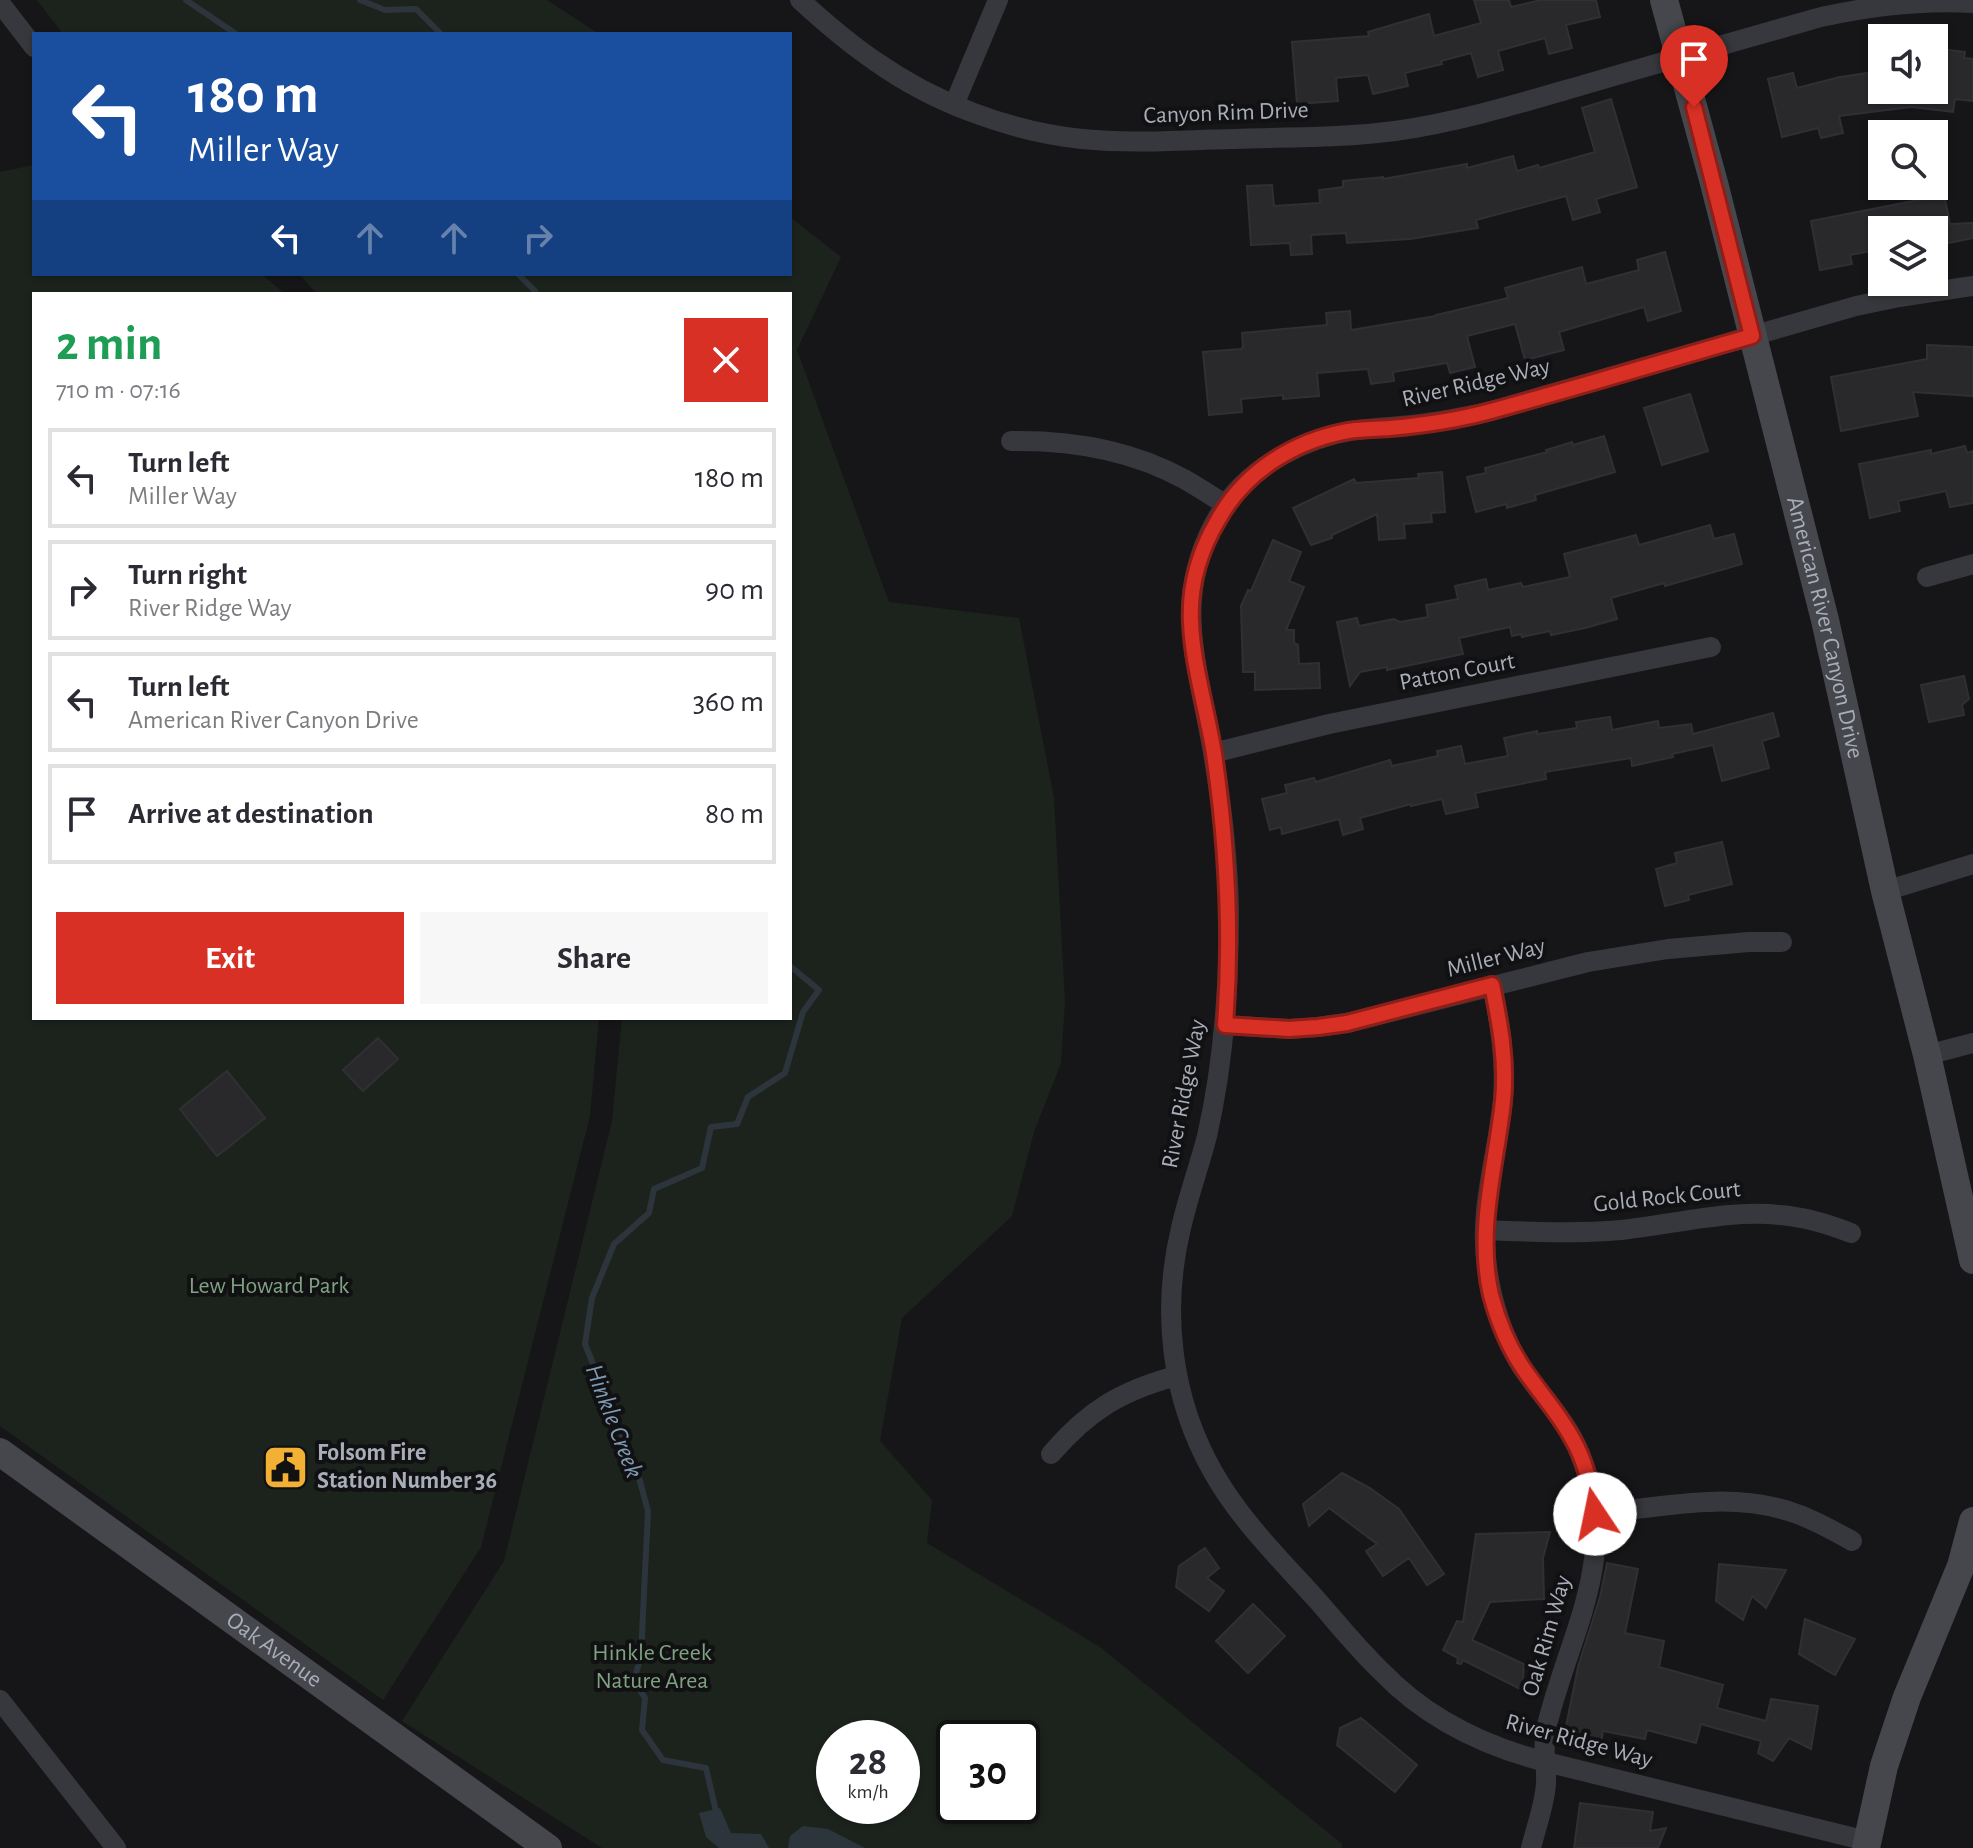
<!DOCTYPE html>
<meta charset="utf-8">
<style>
body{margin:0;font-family:"Alegreya Sans",sans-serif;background:#f7f7f7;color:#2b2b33;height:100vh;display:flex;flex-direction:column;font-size:30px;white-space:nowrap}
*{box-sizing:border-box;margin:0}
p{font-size:26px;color:#7c7c81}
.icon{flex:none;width:44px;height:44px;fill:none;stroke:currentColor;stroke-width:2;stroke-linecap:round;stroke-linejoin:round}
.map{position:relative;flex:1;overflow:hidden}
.side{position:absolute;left:32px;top:292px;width:760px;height:728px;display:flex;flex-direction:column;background:#fff;border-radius:0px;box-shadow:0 2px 6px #0004}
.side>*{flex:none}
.guide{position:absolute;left:32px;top:32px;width:760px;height:244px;border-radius:0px;box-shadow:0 2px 6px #0004;background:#1a4fa0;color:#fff;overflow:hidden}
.tools{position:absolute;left:1868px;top:24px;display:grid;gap:16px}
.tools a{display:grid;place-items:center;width:80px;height:80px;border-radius:0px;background:#fff;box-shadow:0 2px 6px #0004;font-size:40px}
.speed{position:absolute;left:816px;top:1720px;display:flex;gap:16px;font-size:40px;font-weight:700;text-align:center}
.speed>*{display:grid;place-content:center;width:104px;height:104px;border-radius:50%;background:#fff;box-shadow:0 2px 6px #0004;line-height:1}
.speed small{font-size:20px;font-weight:400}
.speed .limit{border:4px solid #111;border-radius:12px;background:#fff;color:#111}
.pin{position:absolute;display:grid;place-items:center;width:68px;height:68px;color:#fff;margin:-82px -34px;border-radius:50% 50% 50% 0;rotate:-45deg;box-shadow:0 0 8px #0007}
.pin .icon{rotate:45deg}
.me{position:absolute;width:88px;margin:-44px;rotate:349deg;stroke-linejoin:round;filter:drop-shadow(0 0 6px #0008)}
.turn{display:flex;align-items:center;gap:28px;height:168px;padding:0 24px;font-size:36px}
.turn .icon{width:104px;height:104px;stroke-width:2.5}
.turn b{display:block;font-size:56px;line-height:68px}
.lanes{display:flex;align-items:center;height:76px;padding:0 24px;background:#0003;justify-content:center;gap:40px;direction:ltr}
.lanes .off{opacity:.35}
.round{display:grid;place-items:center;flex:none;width:84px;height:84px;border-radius:0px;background:#f7f7f7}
.overview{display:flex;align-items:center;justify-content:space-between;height:136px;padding:0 24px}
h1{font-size:48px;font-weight:600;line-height:60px;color:#1e9e55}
.action{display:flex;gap:16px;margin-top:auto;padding:16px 24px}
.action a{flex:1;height:92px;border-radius:0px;background:#d93025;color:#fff;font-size:32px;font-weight:600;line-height:92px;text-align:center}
.action a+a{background:#f7f7f7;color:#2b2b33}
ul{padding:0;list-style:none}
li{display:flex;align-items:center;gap:24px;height:100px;margin:0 16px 12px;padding:0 8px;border:4px solid #e1e1e2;border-radius:0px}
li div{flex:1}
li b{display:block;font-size:30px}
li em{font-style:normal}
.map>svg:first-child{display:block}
.green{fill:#1c231d;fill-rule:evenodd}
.water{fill:#2c353c}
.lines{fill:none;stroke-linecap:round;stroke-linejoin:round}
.stream{stroke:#2c353c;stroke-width:6}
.building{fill:#29292c;stroke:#303034;stroke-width:2}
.street{stroke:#37383d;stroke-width:20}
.secondary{stroke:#45474d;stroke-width:28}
.route-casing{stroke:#8d1f18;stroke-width:20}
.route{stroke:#d93025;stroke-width:14}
.labels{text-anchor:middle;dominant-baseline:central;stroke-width:8;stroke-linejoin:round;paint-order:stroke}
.street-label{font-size:24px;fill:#a8adb8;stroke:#111113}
.park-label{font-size:24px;fill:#7fa381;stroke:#111113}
.poi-label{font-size:24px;font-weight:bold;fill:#a8adb8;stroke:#111113;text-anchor:start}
.water-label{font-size:26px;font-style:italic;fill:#7f9bb3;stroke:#111113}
</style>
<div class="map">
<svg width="1973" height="1848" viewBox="0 0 1973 1848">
<rect width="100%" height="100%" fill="#161618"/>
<path class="green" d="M37 0H547L599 34H63Z
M34 165V274H262L285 294H34V1018H599L590 1116 481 1547 383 1700 0 1426V172Z
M790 217 841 257 797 350 889 602 1019 618 1054 798 1065 1002 1061 1063 1034 1132 1012 1216 902 1318 880 1441 932 1500 927 1543 1100 1647 1342 1844V1848H602L402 1721 504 1561 612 1121 622 1018H790V294H317L299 274H790ZM834 1738H902V1806H834ZM954 1738H1022V1806H954Z"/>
<path class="water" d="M720 1808 731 1833 761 1834 769 1848H719L706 1837 699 1813Z
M803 1826 828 1829 865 1848H788L790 1836Z"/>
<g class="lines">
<path class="stream" d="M186 0 236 34
M360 0 385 10 416 9 441 34
M518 274 535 291 536 294
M717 1816 706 1768 663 1760 642 1730 645 1698 634 1681 641 1655 648 1511 638 1474 585 1344 592 1298 614 1244 649 1213 654 1189 702 1168 711 1127 737 1124 748 1097 785 1073 803 1012 819 990 790 966"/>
</g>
<path class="building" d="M1474 0H1509L1511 7 1541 0H1596L1600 17 1566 25 1572 48 1549 54 1545 38 1498 51 1503 70 1478 77 1471 53 1441 61 1442 64 1405 73 1408 86 1373 94 1368 75 1336 78 1338 101 1297 104 1292 42 1369 36 1368 32 1429 14 1434 36 1481 23Z
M1934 48 1965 52 1964 58 1973 59V101L1955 99 1953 112 1911 107 1839 116 1843 133 1821 138 1818 128 1782 137 1768 79 1793 73 1797 88 1840 77 1882 71V90H1934Z
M1611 99 1637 187 1596 199 1600 212 1573 220 1566 196 1476 220 1478 228 1410 239 1347 243 1346 233 1311 235 1312 254 1291 255 1290 243 1251 245 1247 186 1272 185 1274 206 1320 203 1319 190 1343 187V181L1383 177V179L1467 164V168L1513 156 1517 171 1538 165 1539 168 1595 152 1582 108Z
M1944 195 1950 224 1973 223V238L1934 246V230H1882V249L1850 255 1852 264 1820 270 1811 221Z
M1665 252 1681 311 1648 321 1644 307 1559 332 1564 350 1525 360 1515 324 1467 336 1475 367 1450 373 1447 363 1393 372 1394 381 1371 384 1368 369 1317 373 1319 396 1283 399V395L1241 399 1242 412 1209 415 1203 352 1241 349 1243 347 1242 333 1327 325 1326 313 1350 311 1351 330 1436 316V315L1508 298 1505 288 1582 267 1586 284 1639 270 1637 260Z
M1927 345 1973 347V396L1913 392 1918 416 1841 431 1831 377 1927 359Z
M1690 394 1708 451 1662 465 1644 408Z
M1604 436 1615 472 1535 495 1536 500 1507 508 1506 504 1476 512 1467 477 1486 473 1485 468 1547 452 1546 450 1572 442 1573 445Z
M1965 446 1967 453 1973 451V503L1950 507 1946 491 1898 501 1900 511 1870 518 1859 464 1931 450V454Z
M1442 472 1445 512 1431 513 1432 522 1404 524 1405 538 1379 540 1377 514 1332 535V538L1311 545 1293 508 1354 479 1356 483 1419 478 1418 474Z
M1710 525 1714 539 1734 534 1742 564 1665 586 1664 583 1611 598 1617 619 1585 628 1551 635 1550 631 1522 637 1521 634 1512 636 1510 627 1464 637 1459 638 1463 654 1387 670V667L1360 672 1350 686 1337 622 1357 618 1359 626 1394 619 1400 622 1428 617 1426 605 1458 599 1455 586 1486 579 1488 590 1521 583 1523 587 1570 577 1564 554 1636 535 1639 545Z
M1273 540 1301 552 1289 581 1304 587 1286 630H1294V643L1298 645 1299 664 1319 663 1320 688 1255 690V672H1243L1241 606 1248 590 1251 591Z
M1964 676 1969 699 1962 705 1964 715 1929 722 1921 685Z
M1773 713 1779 736 1762 741 1769 768 1722 781 1713 745 1672 754 1673 757 1632 766 1631 758 1545 772 1546 779 1475 793 1478 807 1446 814 1442 799 1411 806V804L1360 818 1363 829 1343 835 1339 819 1282 834 1281 827 1270 830 1262 799 1287 793 1285 785 1314 778 1316 782 1390 760 1392 766 1438 756 1437 751 1461 746 1465 764 1508 756 1504 738 1537 731V734L1577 728 1576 722 1610 717 1612 730 1658 721 1659 728 1691 724 1693 734Z
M1722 842 1732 884 1688 895 1689 900 1665 906 1656 869 1677 863 1675 853Z
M378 1038 398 1059 363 1091 343 1070Z
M227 1071 265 1118 217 1156 180 1109Z
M1342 1473 1370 1488 1399 1509 1444 1574 1427 1585 1409 1558 1383 1576 1366 1551 1377 1544 1329 1508 1309 1526 1303 1504Z
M1550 1532 1543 1558 1544 1599 1490 1602 1472 1640 1524 1664 1522 1690 1463 1660 1461 1664 1457 1663 1458 1658 1443 1650 1457 1621 1463 1622 1476 1534Z
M1205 1548 1219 1568 1207 1578 1224 1591 1209 1611 1176 1587 1179 1566Z
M1607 1563 1638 1569 1625 1633 1664 1641 1659 1667 1723 1685 1717 1708 1766 1721 1771 1699 1818 1706 1811 1749 1789 1738 1773 1761 1758 1753 1761 1741 1701 1724 1696 1743 1647 1730 1645 1739 1603 1731 1599 1754 1564 1736 1578 1667 1600 1597Z
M1719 1564 1786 1570 1766 1608 1752 1596 1743 1620 1716 1601Z
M1253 1604 1285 1636 1248 1673 1216 1641Z
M1805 1619 1855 1639 1835 1675 1799 1654Z
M1361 1718 1417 1765 1395 1792 1337 1745 1340 1728Z
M1580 1803 1653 1812 1650 1831 1666 1828 1658 1848H1574Z"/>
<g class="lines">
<path class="street" d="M800 0C824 22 848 43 875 61 934 103 1009 131 1082 139 1132 144 1182 140 1233 139 1287 137 1342 138 1395 131 1459 122 1521 103 1583 85 1662 62 1741 40 1821 17 1872 6 1921 0 1973 3
M0 3 34 47
M954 105 998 0
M1011 441C1070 440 1131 450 1184 479 1198 487 1212 496 1226 505
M1927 577 1973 564
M1213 753 1329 724 1711 647
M1885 891 1973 864
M1492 985C1500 1023 1506 1060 1503 1099 1498 1154 1478 1211 1487 1267 1492 1303 1503 1338 1523 1369 1542 1397 1567 1421 1580 1454 1622 1557 1569 1632 1546 1729 1542 1746 1547 1766 1546 1783 1545 1804 1536 1827 1531 1848
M1225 1025 1289 1029 1318 1027 1347 1023 1588 962 1668 949 1749 942H1782
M1927 1055 1973 1043
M1485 1230C1530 1232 1576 1234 1621 1230 1671 1225 1730 1209 1780 1215 1805 1217 1828 1224 1851 1233
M1051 1454C1089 1410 1121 1391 1176 1376
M1595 1514C1661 1507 1733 1490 1797 1514 1817 1521 1834 1531 1852 1541
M0 1700 116 1848
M1867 1841 1546 1762C1483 1746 1426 1718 1381 1671 1358 1649 1338 1624 1317 1600 1280 1559 1240 1520 1213 1472 1171 1398 1161 1311 1181 1228 1188 1197 1199 1167 1207 1136 1224 1062 1229 987 1229 911 1228 859 1221 799 1212 747 1196 657 1169 588 1226 504 1253 466 1305 438 1350 431 1376 427 1402 427 1428 423 1448 420 1468 416 1488 412L1856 306 1899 297 1973 286"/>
<g class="secondary">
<path id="s1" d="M1664 0 1714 183 1825 620 1885 891 1927 1055 1973 1260"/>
<path id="s2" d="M0 1452 548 1848"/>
<path d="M1866 1848 1884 1766 1907 1697 1961 1566 1973 1521"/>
</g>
</g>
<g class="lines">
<defs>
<path id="route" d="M1595 1514C1591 1487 1586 1462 1572 1438 1558 1412 1539 1392 1523 1368 1508 1346 1498 1321 1491 1295 1476 1230 1496 1166 1503 1101 1507 1061 1500 1024 1492 985L1347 1023 1318 1027 1289 1029 1225 1025C1232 934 1227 844 1214 754 1207 710 1193 667 1191 623 1189 586 1199 552 1218 520 1245 471 1294 441 1348 431 1362 429 1376 429 1390 428 1424 425 1458 420 1491 411 1579 387 1665 361 1752 336L1694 107"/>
</defs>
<use href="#route" class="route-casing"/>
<use href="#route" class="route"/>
</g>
<defs>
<symbol id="civic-square" viewBox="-11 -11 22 22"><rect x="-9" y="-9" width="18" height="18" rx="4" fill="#f2b134" stroke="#111113"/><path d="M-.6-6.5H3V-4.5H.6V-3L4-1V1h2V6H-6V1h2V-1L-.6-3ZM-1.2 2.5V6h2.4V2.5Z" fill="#111"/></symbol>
</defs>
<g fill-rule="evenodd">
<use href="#civic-square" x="260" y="1442" width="51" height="51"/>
</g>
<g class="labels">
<g class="street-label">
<text transform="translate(1226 113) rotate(-2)">Canyon Rim Drive</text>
<text transform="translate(1476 383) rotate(-13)">River Ridge Way</text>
<text stroke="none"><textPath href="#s1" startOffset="648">American River Canyon Drive</textPath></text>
<text transform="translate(1457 672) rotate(-11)">Patton Court</text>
<text transform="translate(1496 958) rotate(-14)">Miller Way</text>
<text transform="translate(1184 1094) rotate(-79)">River Ridge Way</text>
<text transform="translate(1667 1197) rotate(-6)">Gold Rock Court</text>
<text transform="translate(1547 1636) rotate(-74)">Oak Rim Way</text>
<text stroke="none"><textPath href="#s2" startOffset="338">Oak Avenue</textPath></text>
<text transform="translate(1579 1741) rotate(15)">River Ridge Way</text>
</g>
<g class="park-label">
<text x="269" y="1286">Lew Howard Park</text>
<text x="652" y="1653">Hinkle Creek<tspan x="652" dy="28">Nature Area</tspan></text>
</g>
<g class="poi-label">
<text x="317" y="1453">Folsom Fire<tspan x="317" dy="28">Station Number 36</tspan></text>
</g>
<g class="water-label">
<text transform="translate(614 1421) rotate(69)">Hinkle Creek</text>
</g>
</g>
</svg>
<div class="tools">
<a><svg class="icon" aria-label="sound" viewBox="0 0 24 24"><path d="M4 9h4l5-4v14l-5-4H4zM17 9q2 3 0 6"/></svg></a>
<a><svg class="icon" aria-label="search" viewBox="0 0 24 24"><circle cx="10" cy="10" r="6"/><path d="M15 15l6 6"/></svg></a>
<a><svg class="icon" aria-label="layers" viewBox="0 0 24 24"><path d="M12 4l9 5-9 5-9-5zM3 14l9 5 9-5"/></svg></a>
</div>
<div class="speed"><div>28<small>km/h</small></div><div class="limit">30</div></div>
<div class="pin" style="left:1694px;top:107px;background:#d93025"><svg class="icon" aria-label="arrive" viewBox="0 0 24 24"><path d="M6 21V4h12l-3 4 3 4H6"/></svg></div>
<svg class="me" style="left:1595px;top:1514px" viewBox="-20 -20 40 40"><circle r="19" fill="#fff"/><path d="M0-13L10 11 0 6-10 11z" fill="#d93025"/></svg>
<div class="guide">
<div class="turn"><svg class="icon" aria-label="left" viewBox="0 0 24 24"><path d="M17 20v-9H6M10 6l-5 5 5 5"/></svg><div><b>180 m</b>Miller Way</div></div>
<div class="lanes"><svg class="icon" aria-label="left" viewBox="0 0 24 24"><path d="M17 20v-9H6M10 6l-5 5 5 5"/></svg><svg class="icon off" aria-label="ahead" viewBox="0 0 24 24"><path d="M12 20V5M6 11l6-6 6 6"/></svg><svg class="icon off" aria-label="ahead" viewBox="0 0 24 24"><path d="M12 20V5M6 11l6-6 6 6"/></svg><svg class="icon off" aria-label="right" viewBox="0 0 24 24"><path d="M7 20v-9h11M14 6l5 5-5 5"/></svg></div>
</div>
<section class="side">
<div class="overview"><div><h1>2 min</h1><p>710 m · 07:16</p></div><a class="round" style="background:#d93025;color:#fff"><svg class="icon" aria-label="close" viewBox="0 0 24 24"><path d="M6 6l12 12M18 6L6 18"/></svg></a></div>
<ul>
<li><svg class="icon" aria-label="left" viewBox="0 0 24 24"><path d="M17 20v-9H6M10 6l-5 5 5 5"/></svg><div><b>Turn left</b><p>Miller Way</p></div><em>180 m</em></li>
<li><svg class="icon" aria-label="right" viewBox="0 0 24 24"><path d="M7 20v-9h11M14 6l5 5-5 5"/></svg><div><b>Turn right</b><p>River Ridge Way</p></div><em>90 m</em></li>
<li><svg class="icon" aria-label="left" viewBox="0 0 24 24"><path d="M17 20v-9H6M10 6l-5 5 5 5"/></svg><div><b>Turn left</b><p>American River Canyon Drive</p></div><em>360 m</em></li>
<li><svg class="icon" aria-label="arrive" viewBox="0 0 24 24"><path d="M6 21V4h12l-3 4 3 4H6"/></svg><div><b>Arrive at destination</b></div><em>80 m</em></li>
</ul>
<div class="action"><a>Exit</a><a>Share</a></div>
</section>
</div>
